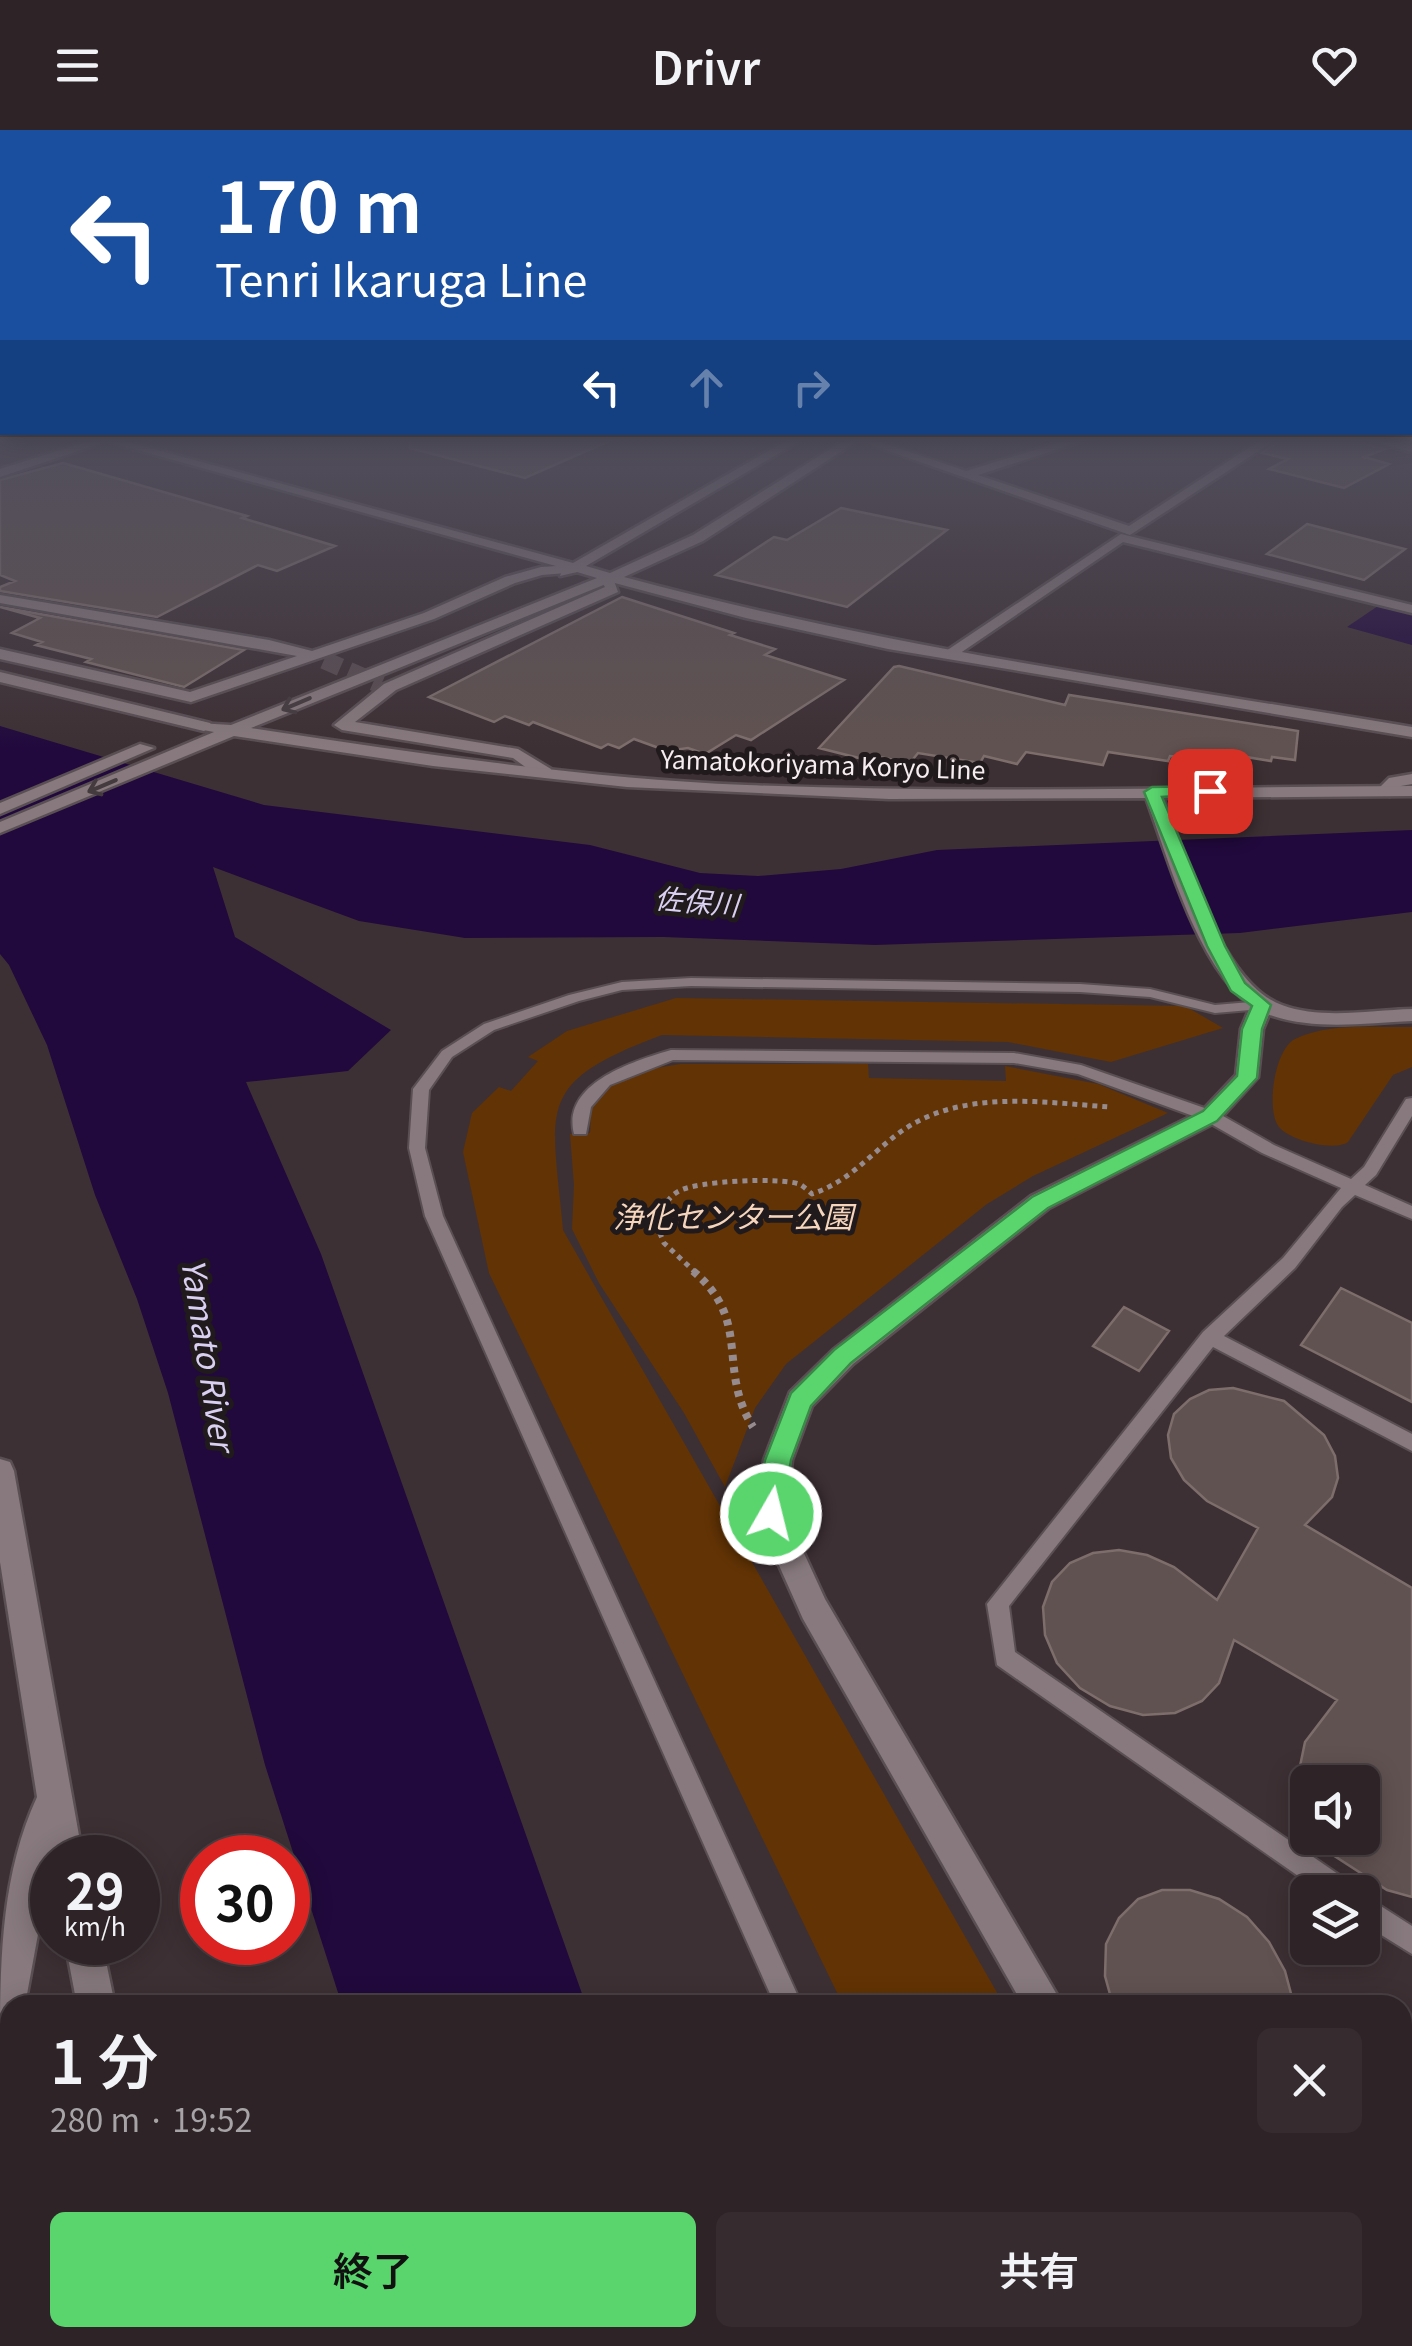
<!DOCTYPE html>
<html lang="ja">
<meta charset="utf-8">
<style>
body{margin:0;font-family:Georgia,"Noto Sans JP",serif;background:#362c2f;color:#f1f3f6;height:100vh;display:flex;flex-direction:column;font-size:38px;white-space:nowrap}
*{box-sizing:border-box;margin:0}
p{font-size:32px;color:#a7a4a7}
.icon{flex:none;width:55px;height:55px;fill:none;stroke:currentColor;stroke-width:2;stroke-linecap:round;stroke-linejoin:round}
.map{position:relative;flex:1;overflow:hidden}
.details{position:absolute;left:0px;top:1865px;width:1412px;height:352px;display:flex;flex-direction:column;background:#2e2427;border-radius:30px 30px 0 0;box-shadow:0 5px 25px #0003,0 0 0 2px #494144}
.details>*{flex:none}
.guide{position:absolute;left:0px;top:0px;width:1412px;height:305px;box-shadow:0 5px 25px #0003,0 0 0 2px #494144;background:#1a4fa0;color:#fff;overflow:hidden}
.buttons{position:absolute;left:1290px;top:1635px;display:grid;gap:20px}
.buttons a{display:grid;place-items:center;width:90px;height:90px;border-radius:15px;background:#2e2427;box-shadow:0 5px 25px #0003,0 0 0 2px #494144;font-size:50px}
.speed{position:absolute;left:30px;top:1705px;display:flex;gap:20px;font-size:50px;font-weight:700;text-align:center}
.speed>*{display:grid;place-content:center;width:130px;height:130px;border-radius:50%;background:#2e2427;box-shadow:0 5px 25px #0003,0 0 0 2px #494144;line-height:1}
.speed small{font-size:25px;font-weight:400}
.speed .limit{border:15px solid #d22;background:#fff;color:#111}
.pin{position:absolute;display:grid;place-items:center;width:85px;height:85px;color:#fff;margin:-42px;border-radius:20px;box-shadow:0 5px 15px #0006}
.me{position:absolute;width:110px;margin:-55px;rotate:8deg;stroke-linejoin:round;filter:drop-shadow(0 0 8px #0008)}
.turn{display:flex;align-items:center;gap:35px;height:210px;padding:0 50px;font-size:45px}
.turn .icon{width:130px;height:130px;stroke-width:2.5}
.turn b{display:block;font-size:70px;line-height:85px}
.lanes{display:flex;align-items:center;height:95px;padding:0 50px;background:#0003;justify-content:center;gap:50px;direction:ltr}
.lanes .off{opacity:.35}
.round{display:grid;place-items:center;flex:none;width:105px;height:105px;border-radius:15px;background:#362c2f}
.summary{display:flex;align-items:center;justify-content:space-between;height:170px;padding:0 50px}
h1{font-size:60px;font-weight:600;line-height:75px}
.primary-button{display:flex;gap:20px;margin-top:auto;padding:20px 50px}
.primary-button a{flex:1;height:115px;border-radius:15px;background:#5ad56e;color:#111;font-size:40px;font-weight:600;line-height:115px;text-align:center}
.primary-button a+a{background:#362c2f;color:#f1f3f6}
header{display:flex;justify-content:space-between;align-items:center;height:130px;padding:0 50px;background:#2e2427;font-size:45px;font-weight:600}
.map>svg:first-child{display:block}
.green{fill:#623304}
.water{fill:#21093d}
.building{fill:#605250;stroke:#7d6e6c;stroke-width:2.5}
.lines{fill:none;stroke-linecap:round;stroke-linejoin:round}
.street-tunnel{stroke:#594c50;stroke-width:18;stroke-dasharray:18 9;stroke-linecap:butt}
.lane-casing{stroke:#5a4f53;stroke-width:4}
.street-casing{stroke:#5a4f53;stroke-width:5}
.secondary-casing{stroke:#5a4f53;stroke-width:5}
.path-far1{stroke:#968b8e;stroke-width:5;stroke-dasharray:5 5;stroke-linecap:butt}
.path{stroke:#968b8e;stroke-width:8;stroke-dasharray:6 6;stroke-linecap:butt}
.lane{fill:#87797d;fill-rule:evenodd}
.street{fill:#87797d;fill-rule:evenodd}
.secondary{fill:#87797d;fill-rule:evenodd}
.oneway{stroke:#443b3e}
.route{fill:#5ad56e;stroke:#3a8a48;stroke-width:2.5}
.labels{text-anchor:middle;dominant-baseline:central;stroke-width:10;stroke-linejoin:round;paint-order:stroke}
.far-street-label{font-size:25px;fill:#f6edf0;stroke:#201a1c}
.far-water-label{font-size:28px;font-style:italic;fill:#d9cff1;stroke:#201a1c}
.park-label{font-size:30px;font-style:italic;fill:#f6d5bd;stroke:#201a1c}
.water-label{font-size:32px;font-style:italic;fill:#d9cff1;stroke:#201a1c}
</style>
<header><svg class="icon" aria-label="menu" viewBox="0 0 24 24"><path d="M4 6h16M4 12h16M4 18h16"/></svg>Drivr<svg class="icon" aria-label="heart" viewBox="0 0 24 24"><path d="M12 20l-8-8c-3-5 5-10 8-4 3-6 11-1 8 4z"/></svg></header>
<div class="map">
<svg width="1412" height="2216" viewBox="0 0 1412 2216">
<rect width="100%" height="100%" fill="#3d3034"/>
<path class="green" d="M676 868 1185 876 1223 898 1111 932 1008 912 662 905C533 953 552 977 563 1100L1004 1875H843L489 1143 463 1022 472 983 499 957 511 961 538 931 528 927 567 901Z
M1412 897V937L1393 945 1348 1012C1334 1022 1285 1010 1277 994 1267 975 1275 919 1295 909 1329 892 1376 898 1412 897Z
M680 934H868L869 948 1006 951 1005 936 1098 954 1168 983 1033 1046 987 1074 786 1234 755 1278 725 1357 684 1283 599 1153 572 1099 574 1055 570 1004 590 1003C591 995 590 984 592 977 604 945 651 939 680 934Z
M1004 2208H1194L1199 2216H1009Z"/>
<path class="water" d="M1378 476 1412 484V515L1347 497Z
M0 596 264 675 590 715 700 743 758 746 841 739 937 720 1412 700V782L1240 803 875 815 663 807 465 808 359 791 213 737 235 807 391 900 348 941 246 952 321 1124 586 1875H342L265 1635 168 1263 137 1169 95 1065 47 915 9 835 0 824Z
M449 2208H744L748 2216H451Z"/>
<path class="building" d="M411 308H616L525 348 410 318Z
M1282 308H1359L1364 314 1385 319 1364 327 1389 334 1344 358 1269 339 1288 329 1262 323Z
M63 333 247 386 242 388 335 416 277 441 258 435 157 487 0 461V457L15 451 0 445V350Z
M841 378 947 400 847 477 716 445 774 407 787 410Z
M1307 394 1405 419 1364 450 1267 424Z
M622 467 734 503 730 505 775 519 765 525 844 550 751 610 736 605 705 624 688 618 667 621 634 609 619 618 608 614 601 618 533 592 529 595 505 586 494 592 429 567Z
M0 477 244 520 184 557 86 532 91 529 36 515 42 512 12 503 40 488Z
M899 536 1065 575 1069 565 1298 601 1295 630 1272 627 1271 631 1209 621 1207 629 1170 626 1168 631 1108 622 1103 635 1026 622 1017 634 984 626 980 633 918 623 910 633 880 627 875 632 819 618 894 537Z
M1341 1158 1412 1193V1272L1301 1215Z
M1124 1177 1169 1201 1139 1241 1093 1216Z
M1233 1258 1284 1271 1324 1305 1335 1326 1338 1348 1332 1367 1305 1395 1412 1458V1767L1387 1760 1333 1725 1323 1708H1362V1652H1308V1678L1305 1674 1299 1641 1305 1612 1337 1570 1234 1510 1219 1553 1202 1571 1175 1583 1143 1585 1110 1576 1080 1558 1057 1533 1045 1505 1043 1477 1052 1452 1070 1433 1093 1423 1119 1420 1147 1425 1174 1437 1217 1470 1258 1398 1207 1371 1184 1350 1171 1328 1168 1305 1174 1284 1190 1269 1209 1260Z
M1162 1760H1190L1219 1769 1247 1787 1269 1812 1285 1841 1294 1875H1113L1105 1846 1106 1814 1119 1788 1138 1769Z"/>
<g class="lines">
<path class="street-tunnel" d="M324 530 381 555"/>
<defs>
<path id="lane" d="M691 848 1080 854 1150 859 1215 875 1262 871 1269 875 1262 879 1215 883 1150 867 1080 862 691 856 622 860 579 871 494 900 452 927 429 960 425 1018 443 1086 802 1875H775L425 1086 409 1018 413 959 442 921 484 894 569 865 622 852Z
M671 920 1014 923 1081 935 1216 982 1274 1015 1351 1049 1364 1037 1406 969 1412 968V986L1376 1045 1365 1055 1412 1076V1089L1355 1065 1342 1077 1295 1138 1224 1206 1412 1304V1321L1213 1217 1009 1476 1015 1522 1351 1753 1354 1762H1321L997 1535 987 1474 1203 1202 1283 1128 1341 1058 1262 1023 1204 990 1078 944 1014 933 673 930 610 955 591 977 586 1004H574C561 953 634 931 671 920Z
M1362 1764 1412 1796V1824L1362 1793Z
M935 2208H967L970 2216H938Z"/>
<path id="street" d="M99 308H117L0 347V339Z
M851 308H868L966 341 1074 308H1092L978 345 1129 396 1264 308H1278L1130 405Z
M1363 308 1412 315V322L1365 310Z
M1121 404 1412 475V483L1123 412 953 528 940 525Z
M573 435 578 436V442L542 445 515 453 434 489 191 572 0 529V519L190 562 297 526 0 473V465L269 510 312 521 424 483 505 447 541 437Z
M606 444 613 448 618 462 396 560 355 592 518 619 551 639V647H539L513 628 342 600 334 595 384 554 605 457 599 448Z
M0 542 210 593 212 596 204 601 0 552Z
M1412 644V654L1401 656 1390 666 1375 662 1389 648Z
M1262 869 1273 875 1263 899 1258 947 1218 991 1049 1078 853 1234 812 1276 792 1330 786 1384 825 1469 1063 1875H1023L803 1489 756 1384 764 1330 790 1262 833 1220 1031 1066 1202 981 1236 945 1241 899 1251 875Z
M0 1329 10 1332 14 1341 83 1728H52L25 1875H10V1918L0 1922C0 1836 0 1747 37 1667L0 1432Z
M65 1812H102L115 1875H77Z
M129 2208H173L174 2216H130Z
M1223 2208H1269L1273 2216H1226Z"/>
<path id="secondary" d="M94 308H113L573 433 791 308H805L586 436 610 443 693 405 848 308H862L703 411 624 447C883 517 1148 553 1412 597V607L888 519 746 488 611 452 251 598C416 623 581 648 747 655 968 664 1190 657 1412 656V666L1163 668C1186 725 1220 853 1282 875 1322 890 1371 880 1412 879V891C1364 893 1313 901 1267 884 1203 860 1168 727 1146 668L889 669 627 657 433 636 234 606 0 703V692L214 602 198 599V593L231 595 597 448 577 442 560 446 563 438Z
M140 614 154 618 0 684V673Z"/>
</defs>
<use href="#lane" class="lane-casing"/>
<use href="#street" class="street-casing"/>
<use href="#secondary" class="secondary-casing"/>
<path class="path-far1" d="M696 1143 664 1113 656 1094C661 1082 666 1068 679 1061 697 1051 779 1047 799 1054 801 1054 811 1063 812 1064 850 1051 868 1026 899 1003 959 959 1040 972 1109 977"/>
<path class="path" d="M693 1141C753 1191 716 1238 753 1297"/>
<use href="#lane" class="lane"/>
<use href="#street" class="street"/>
<use href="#secondary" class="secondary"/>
</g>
<defs><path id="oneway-shaft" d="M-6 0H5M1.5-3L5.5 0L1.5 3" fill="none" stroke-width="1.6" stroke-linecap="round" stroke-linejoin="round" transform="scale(2.5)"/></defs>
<g class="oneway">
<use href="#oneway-shaft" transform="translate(296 574) rotate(157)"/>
<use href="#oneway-shaft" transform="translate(102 656) rotate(157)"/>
</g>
<linearGradient id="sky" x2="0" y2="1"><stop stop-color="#221a1d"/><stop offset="0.5" stop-color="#514e5c"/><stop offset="1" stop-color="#514e5c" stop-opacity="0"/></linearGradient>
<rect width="1412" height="618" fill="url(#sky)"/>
<path class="route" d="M1210 656 1218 661 1216 664 1162 667 1225 816 1245 853 1271 875 1262 899 1257 948 1217 991 1048 1078 851 1233 811 1276 791 1330 781 1392 771 1396 761 1392 757 1384 765 1330 791 1263 834 1220 1032 1067 1203 981 1237 946 1242 899 1252 876 1231 861 1207 816 1144 662 1152 657Z"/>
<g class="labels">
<g class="far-street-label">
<text transform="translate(823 633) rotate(2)">Yamatokoriyama Koryo Line</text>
</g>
<g class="far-water-label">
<text transform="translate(697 770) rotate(5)">佐保川</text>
</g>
<g class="park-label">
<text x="733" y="1085">浄化センター公園</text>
</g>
<g class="water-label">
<text transform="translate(210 1224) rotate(81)">Yamato River</text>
</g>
</g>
</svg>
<div class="buttons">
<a><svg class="icon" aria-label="sound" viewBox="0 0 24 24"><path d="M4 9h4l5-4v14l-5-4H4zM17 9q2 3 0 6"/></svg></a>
<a><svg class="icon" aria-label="layers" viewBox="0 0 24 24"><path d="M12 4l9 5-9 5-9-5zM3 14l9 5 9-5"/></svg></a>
</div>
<div class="speed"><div>29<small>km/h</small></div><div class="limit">30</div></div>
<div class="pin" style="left:1210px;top:661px;background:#d93025"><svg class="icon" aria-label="arrive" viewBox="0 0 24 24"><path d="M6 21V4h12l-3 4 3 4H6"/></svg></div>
<svg class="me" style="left:771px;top:1384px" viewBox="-20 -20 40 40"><circle r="17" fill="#5ad56e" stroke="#fff" stroke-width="3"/><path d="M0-11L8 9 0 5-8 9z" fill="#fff"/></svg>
<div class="guide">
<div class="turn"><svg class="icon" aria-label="left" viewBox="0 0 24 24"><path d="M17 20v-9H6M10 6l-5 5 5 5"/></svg><div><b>170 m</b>Tenri Ikaruga Line</div></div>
<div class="lanes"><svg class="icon" aria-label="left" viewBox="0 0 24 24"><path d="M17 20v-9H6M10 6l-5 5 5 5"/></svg><svg class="icon off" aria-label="ahead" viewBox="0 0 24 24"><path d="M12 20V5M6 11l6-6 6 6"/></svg><svg class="icon off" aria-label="right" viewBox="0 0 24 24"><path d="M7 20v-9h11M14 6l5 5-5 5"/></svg></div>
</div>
<section class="details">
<div class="summary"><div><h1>1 分</h1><p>280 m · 19:52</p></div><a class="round"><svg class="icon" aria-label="close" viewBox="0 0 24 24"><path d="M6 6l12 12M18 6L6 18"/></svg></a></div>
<div class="primary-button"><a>終了</a><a>共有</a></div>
</section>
</div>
